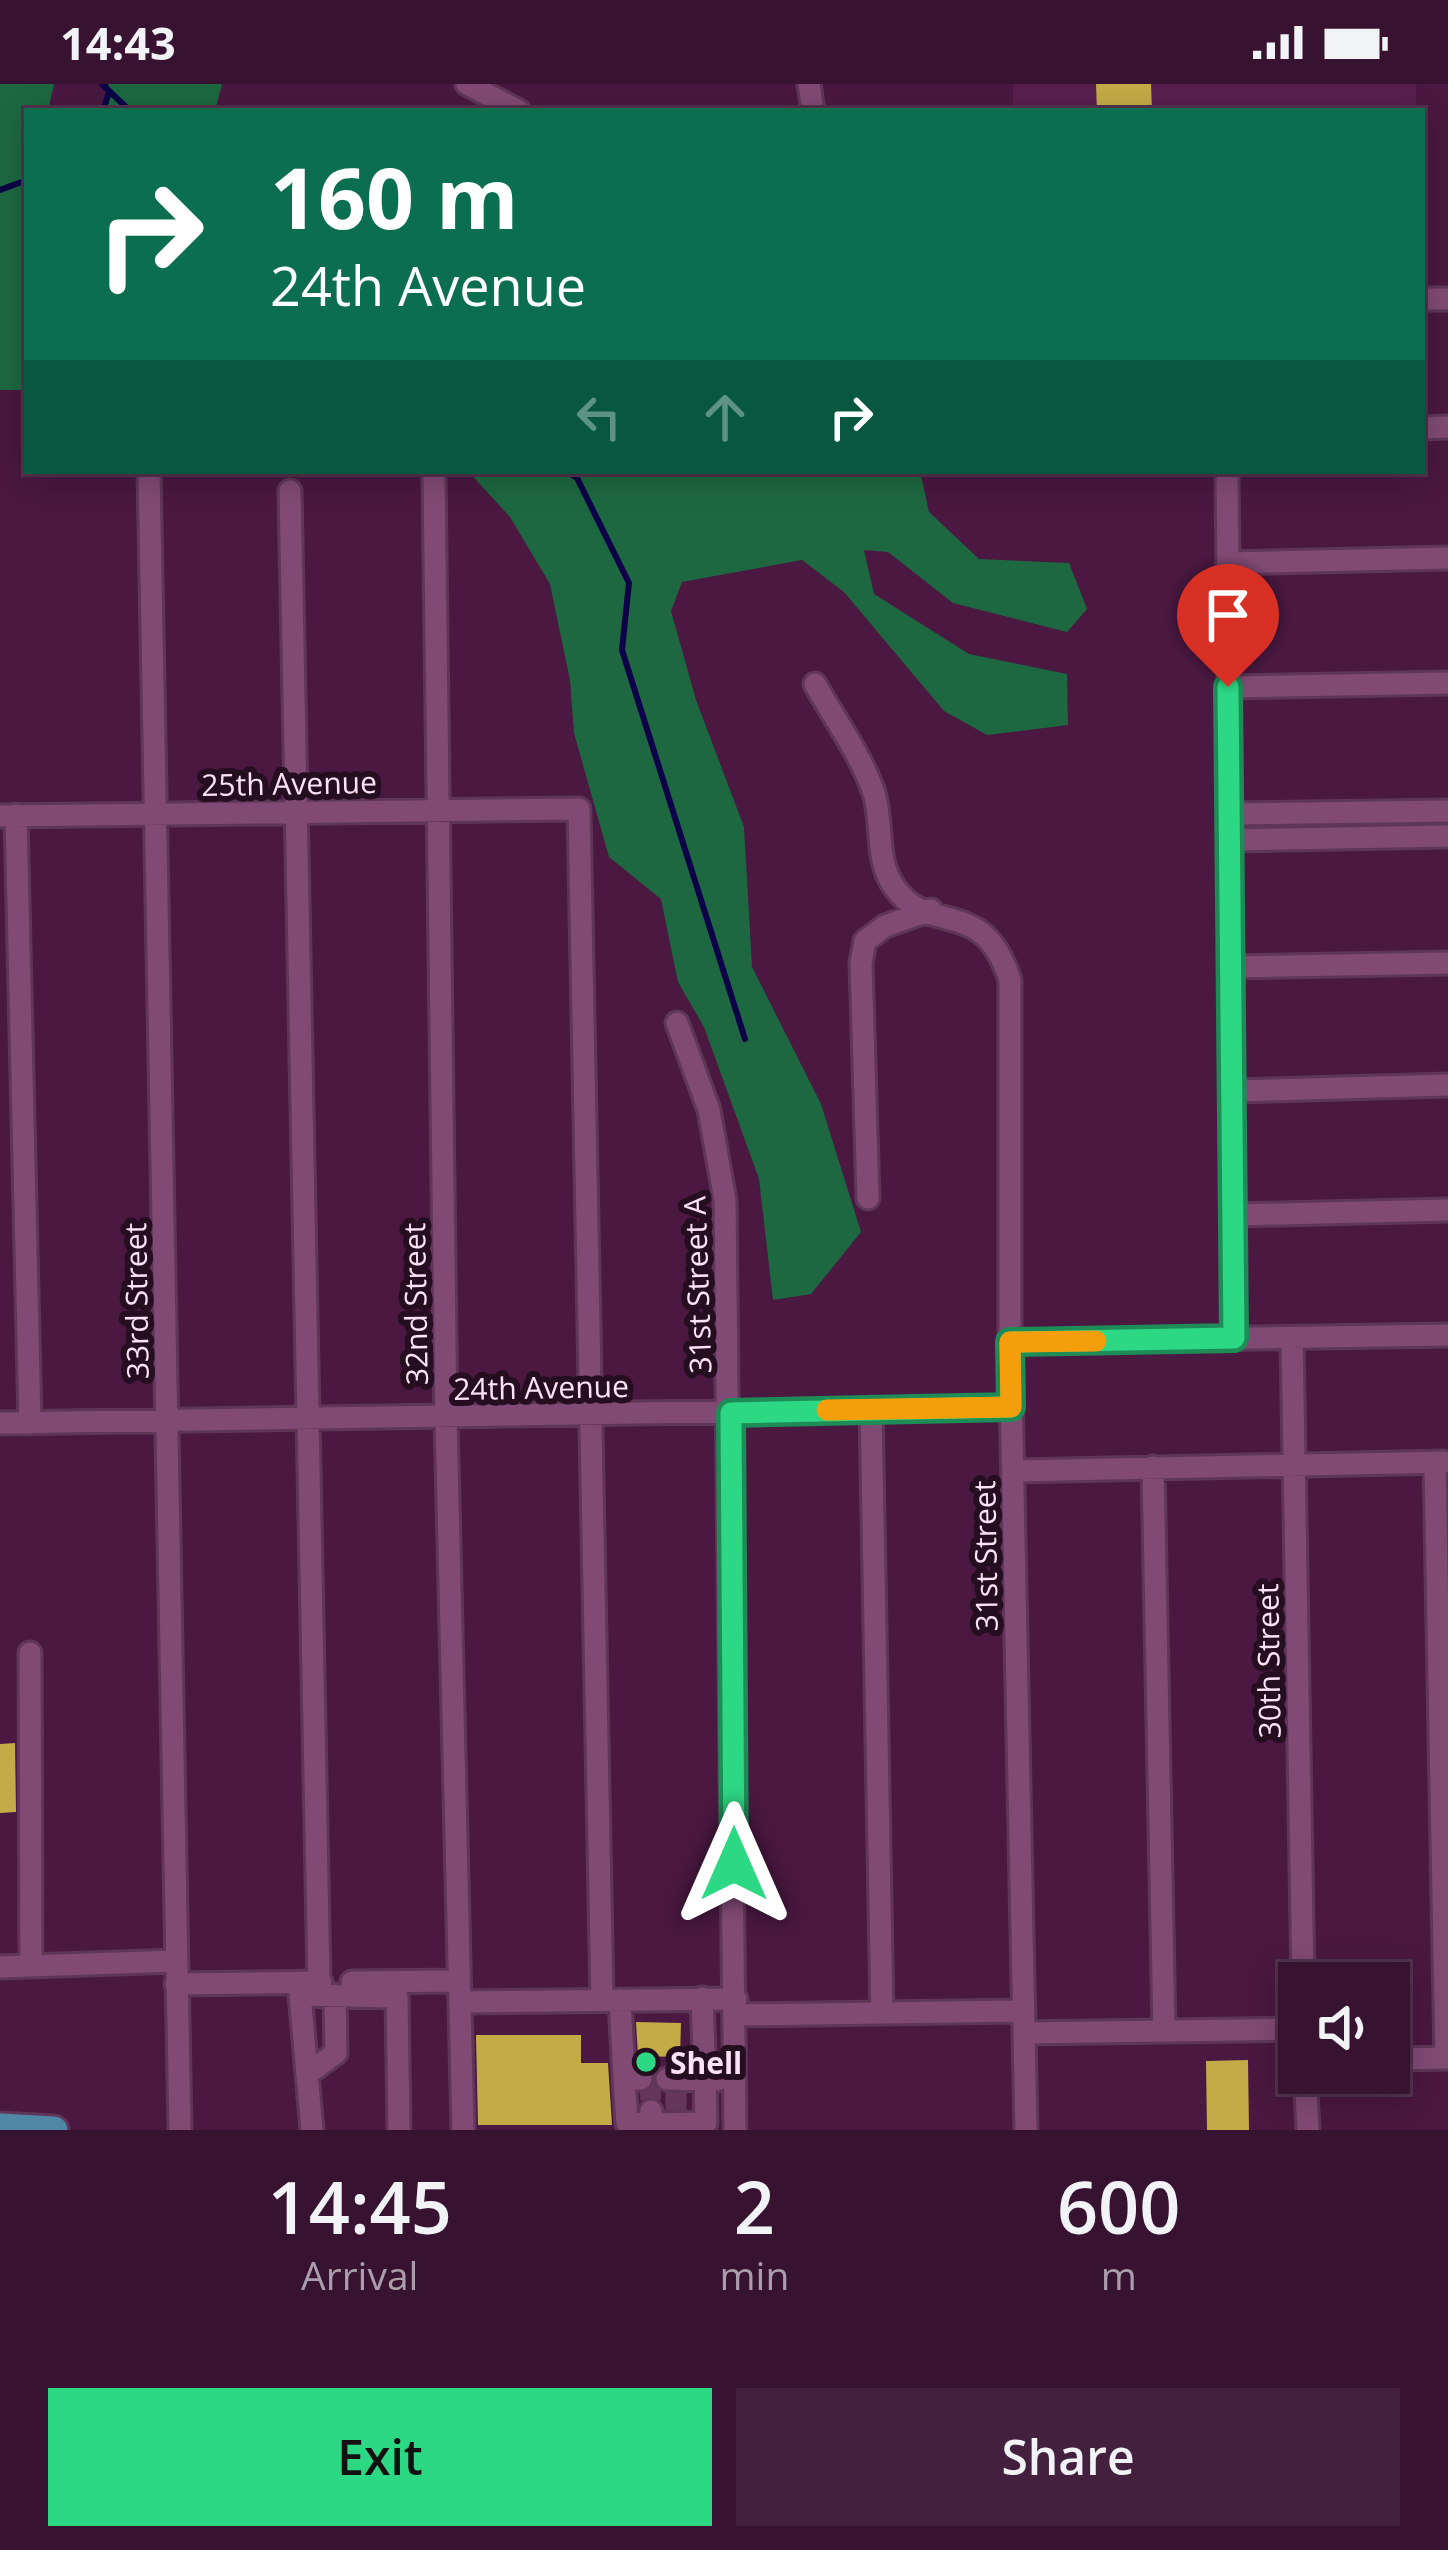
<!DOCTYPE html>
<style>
body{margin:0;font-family:"Open Sans",sans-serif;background:#43203d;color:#f1f3f6;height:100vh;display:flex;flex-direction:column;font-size:45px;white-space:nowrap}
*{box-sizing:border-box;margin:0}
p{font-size:39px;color:#ab9eab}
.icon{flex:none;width:66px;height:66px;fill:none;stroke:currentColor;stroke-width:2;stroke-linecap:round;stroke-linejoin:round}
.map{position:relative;height:2046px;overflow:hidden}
.drawer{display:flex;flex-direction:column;background:#381231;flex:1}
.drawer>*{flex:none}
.banner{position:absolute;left:24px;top:24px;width:1401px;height:366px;border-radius:0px;box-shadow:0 6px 30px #0003,0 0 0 3px #52324d;background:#0b6e4f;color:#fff;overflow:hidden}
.controls{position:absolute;left:1278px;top:1878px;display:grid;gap:24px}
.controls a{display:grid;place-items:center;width:132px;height:132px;border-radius:0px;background:#381231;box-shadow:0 6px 30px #0003,0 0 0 3px #52324d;font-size:60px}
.pin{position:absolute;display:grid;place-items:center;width:102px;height:102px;color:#fff;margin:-123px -51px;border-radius:50% 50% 50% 0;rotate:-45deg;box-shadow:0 0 12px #0007}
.pin .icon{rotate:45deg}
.me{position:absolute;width:132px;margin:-66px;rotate:0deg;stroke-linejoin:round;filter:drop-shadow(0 0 9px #0008)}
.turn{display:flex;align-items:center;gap:42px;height:252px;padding:0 48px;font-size:54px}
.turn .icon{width:156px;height:156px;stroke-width:2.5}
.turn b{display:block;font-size:84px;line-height:102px}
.lanes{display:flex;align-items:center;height:114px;padding:0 48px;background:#0003;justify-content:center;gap:60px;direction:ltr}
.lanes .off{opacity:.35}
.eta{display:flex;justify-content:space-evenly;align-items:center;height:204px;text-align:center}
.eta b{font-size:72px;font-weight:600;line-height:84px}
.action{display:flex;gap:24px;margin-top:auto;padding:24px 48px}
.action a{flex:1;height:138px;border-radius:0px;background:#2dd884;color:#111;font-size:48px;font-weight:600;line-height:138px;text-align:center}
.action a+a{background:#43203d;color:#f1f3f6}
.status{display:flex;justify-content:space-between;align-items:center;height:84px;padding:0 60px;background:#381231;direction:ltr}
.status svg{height:33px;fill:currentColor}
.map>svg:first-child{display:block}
.built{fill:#581f4e}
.forest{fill:#1d6840}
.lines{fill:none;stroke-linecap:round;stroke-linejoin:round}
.stream{stroke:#0d0048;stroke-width:6}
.building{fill:#c3ab46}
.minor-tunnel{stroke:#65365c;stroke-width:21;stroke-dasharray:21 10;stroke-linecap:butt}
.minor-casing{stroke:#5f3658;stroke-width:27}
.major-casing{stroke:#5f3658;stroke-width:33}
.minor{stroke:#814a75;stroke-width:21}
.major{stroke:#5087a7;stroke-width:27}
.route-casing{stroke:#1d8c56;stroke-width:30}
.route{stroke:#2dd884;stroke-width:21}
.slow{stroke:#f59e0b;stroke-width:21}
.poi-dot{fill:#2dd884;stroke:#240e1f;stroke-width:4.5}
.labels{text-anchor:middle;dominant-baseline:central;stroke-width:12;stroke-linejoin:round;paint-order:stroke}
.street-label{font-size:30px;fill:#fce2f5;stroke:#240e1f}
.poi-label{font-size:30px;font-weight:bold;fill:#fce2f5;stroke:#240e1f;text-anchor:start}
</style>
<div class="status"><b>14:43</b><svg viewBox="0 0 49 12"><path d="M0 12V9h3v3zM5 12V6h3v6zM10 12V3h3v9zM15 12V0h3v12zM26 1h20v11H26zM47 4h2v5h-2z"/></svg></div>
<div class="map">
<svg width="1448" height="2046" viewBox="0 0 1448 2046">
<rect width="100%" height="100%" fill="#4a1841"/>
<path class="built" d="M1013 0H1416V27H1013Z"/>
<path class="forest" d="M0 0H54L48 27H27V306H0Z
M109 0H222L215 27H102Z
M468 387H920L929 428 979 475 1069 479 1087 525 1067 548 953 519 888 468 864 466 874 510 969 570 1067 590 1068 641 987 651 944 627 844 508 802 476 682 498 671 527 696 616 744 743 752 883 821 1020 861 1148 811 1210 773 1216 759 1095 704 943 678 898 661 815 609 773 574 649 570 596 550 500 510 433Z"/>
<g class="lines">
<path class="stream" d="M102 0 130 27
M103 27 109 8
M0 106 27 96
M567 387 577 394 629 499 622 566 745 955"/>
</g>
<path class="building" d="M1096 0H1151L1152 27H1097Z
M15 1659 16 1728 0 1729V1660Z
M636 1938 681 1939 680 1973 638 1972Z
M476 1951H581V1979H608L612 2041H478Z
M1248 1976 1249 2046H1207L1206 1977Z"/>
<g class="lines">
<path class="minor-tunnel" d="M650 1995 651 2026
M676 2026V2003"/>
<defs>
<path id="minor" d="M467 0 519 27
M809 0 813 27
M1422 215H1448
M1422 344 1448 343
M149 387 180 2046
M1227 387 1235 1254
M434 394 446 1335 463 2046
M290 407 319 1898
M1228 479 1448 474
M815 600C834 634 860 670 873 706 884 738 874 776 895 804 930 853 983 811 1010 896V1258L1026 2046
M1228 603 1448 599
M1230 730 1448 727
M16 731 30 1339
M0 732 579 725 602 1916
M1231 756 1448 752
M1232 883 1448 879
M677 939 709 1026 725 1116 735 2046
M1233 1007 1448 1001
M868 1114 861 879 865 857 885 842 931 826
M1234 1131 1448 1126
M1292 1254 1303 1899
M1010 1258 1448 1251
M871 1324 882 1929
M0 1339 1011 1323
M1435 1378 1446 1974
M1153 1383 1164 1947
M1013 1387 1444 1378
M30 1569 31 1882
M0 1883 176 1877
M352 1898 459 1897
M176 1900 321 1898
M702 1914 705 1996H717
M620 1916 624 1994
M460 1918 736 1915
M735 1931 1024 1927
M1024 1949 1299 1945
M1389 1975 1448 1974
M310 1988 336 1969 335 1911
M1305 1989 1308 2046
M641 1995 624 1994 627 2039 651 2040V2027
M312 2046 300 1911 397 1913 399 2046
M652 2046 651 2040 706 2039 705 1996 667 1995"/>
<path id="major" d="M0 2043 54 2046"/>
</defs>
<use href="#minor" class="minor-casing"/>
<use href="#major" class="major-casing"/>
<use href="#minor" class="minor"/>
<use href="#major" class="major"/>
</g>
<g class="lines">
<defs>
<path id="route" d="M734 1780 731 1329 1011 1323 1010 1258 1234 1254 1228 603"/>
</defs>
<use href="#route" class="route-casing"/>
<use href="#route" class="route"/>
<path class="slow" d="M827 1326 1011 1323 1010 1258 1096 1257"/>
</g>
<circle class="poi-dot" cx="646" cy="1978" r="12"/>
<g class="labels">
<g class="street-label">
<text transform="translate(289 699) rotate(-1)">25th Avenue</text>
<text transform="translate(697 1201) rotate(-92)">31st Street A</text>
<text transform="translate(136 1217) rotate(-91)">33rd Street</text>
<text transform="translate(415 1220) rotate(-91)">32nd Street</text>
<text transform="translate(541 1303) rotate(-1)">24th Avenue</text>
<text transform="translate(985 1472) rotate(-91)">31st Street</text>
<text transform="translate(1268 1577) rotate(-91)">30th Street</text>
</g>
<g class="poi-label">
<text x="670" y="1978">Shell</text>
</g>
</g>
</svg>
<div class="controls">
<a><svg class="icon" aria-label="sound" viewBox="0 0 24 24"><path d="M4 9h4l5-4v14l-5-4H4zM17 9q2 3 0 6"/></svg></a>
</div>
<div class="pin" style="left:1228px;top:603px;background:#d93025"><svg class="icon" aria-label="arrive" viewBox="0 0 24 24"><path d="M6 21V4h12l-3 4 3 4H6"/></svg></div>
<svg class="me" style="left:734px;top:1780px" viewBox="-20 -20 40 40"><path d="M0-17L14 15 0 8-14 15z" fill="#2dd884" stroke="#fff" stroke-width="4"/></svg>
<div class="banner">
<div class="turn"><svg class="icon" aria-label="right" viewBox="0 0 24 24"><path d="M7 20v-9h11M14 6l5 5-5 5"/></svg><div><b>160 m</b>24th Avenue</div></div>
<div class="lanes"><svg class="icon off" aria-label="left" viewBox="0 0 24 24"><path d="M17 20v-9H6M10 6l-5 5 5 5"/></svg><svg class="icon off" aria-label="ahead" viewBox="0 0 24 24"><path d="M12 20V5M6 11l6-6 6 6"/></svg><svg class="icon" aria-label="right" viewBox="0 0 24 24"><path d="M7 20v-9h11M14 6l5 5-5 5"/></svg></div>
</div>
</div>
<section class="drawer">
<div class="eta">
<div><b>14:45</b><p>Arrival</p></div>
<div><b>2</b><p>min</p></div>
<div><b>600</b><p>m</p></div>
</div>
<div class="action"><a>Exit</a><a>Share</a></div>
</section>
